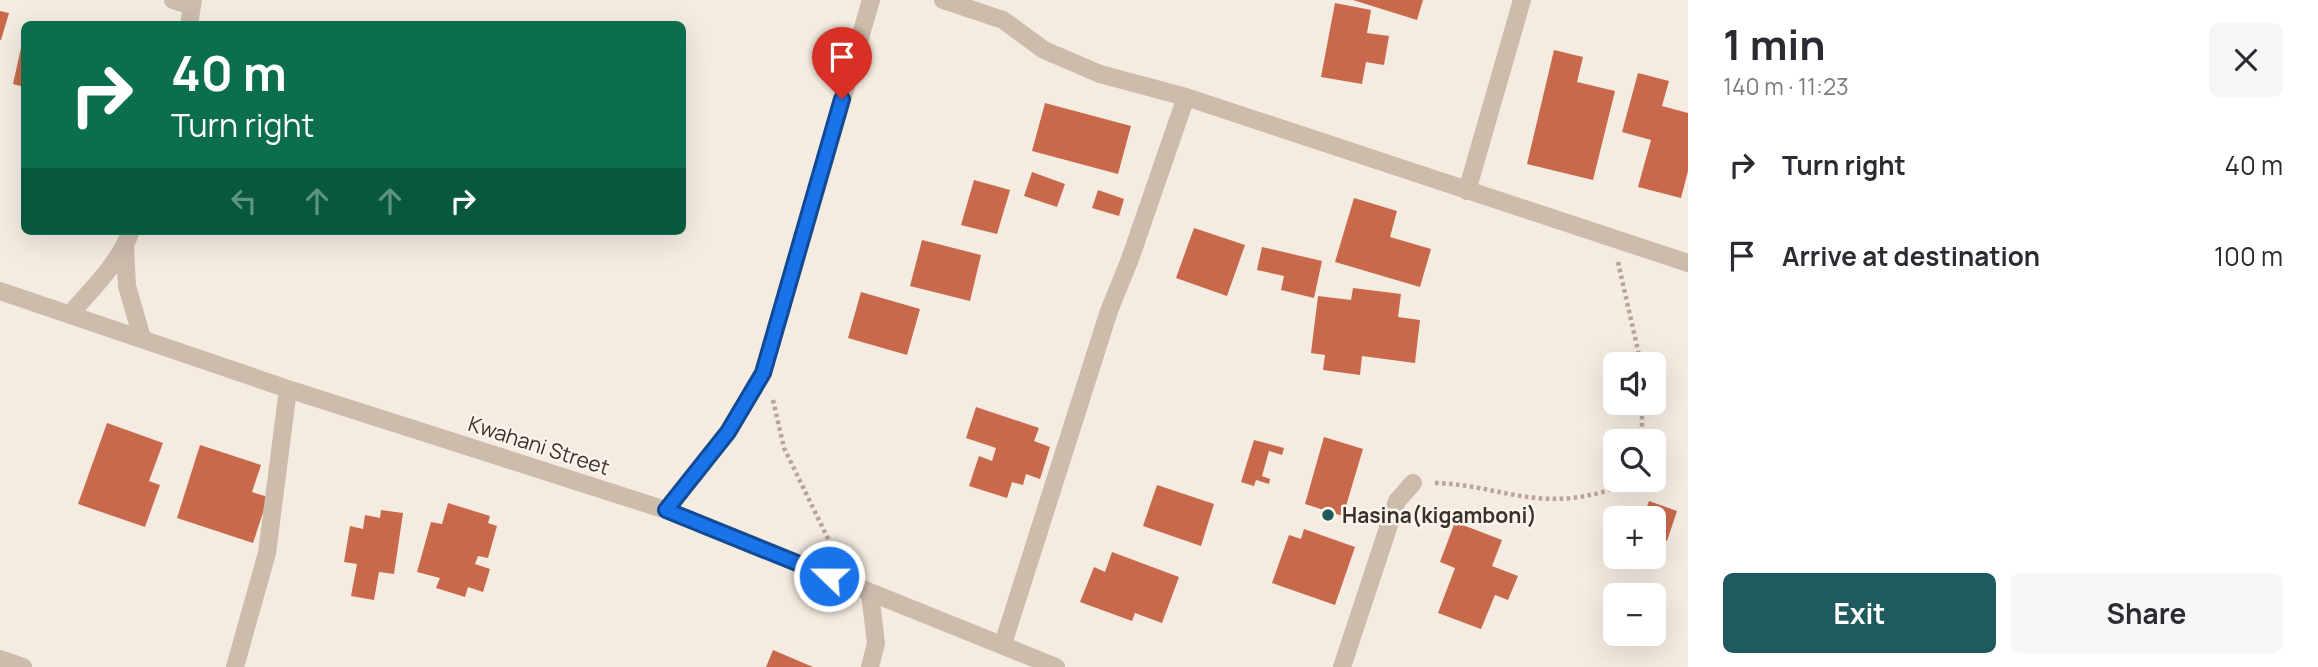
<!DOCTYPE html>
<meta charset="utf-8">
<style>
body{margin:0;font-family:Manrope,sans-serif;background:#f7f7f7;color:#2b2b33;height:100vh;display:flex;flex-direction:column;font-size:26px;white-space:nowrap}
*{box-sizing:border-box;margin:0}
p{font-size:23px;color:#7c7c81}
.icon{flex:none;width:38px;height:38px;fill:none;stroke:currentColor;stroke-width:2;stroke-linecap:round;stroke-linejoin:round}
.map{position:relative;flex:1;overflow:hidden}
.panel{display:flex;flex-direction:column;background:#fff;width:630px}
.panel>*{flex:none}
.top-card{position:absolute;left:21px;top:21px;width:665px;height:214px;border-radius:10px;box-shadow:0 7px 28px #0002;background:#0b6e4f;color:#fff;overflow:hidden}
.buttons{position:absolute;left:1603px;top:352px;display:grid;gap:14px}
.buttons a{display:grid;place-items:center;width:63px;height:63px;border-radius:10px;background:#fff;box-shadow:0 7px 28px #0002;font-size:35px}
.pin{position:absolute;display:grid;place-items:center;width:60px;height:60px;color:#fff;margin:-72px -30px;border-radius:50% 50% 50% 0;rotate:-45deg;box-shadow:0 0 7px #0007}
.pin .icon{rotate:45deg}
.me{position:absolute;width:77px;margin:-38px;rotate:292deg;stroke-linejoin:round;filter:drop-shadow(0 0 5px #0008)}
.turn{display:flex;align-items:center;gap:24px;height:147px;padding:0 35px;font-size:32px}
.turn .icon{width:91px;height:91px;stroke-width:2.5}
.turn b{display:block;font-size:49px;line-height:60px}
.lanes{display:flex;align-items:center;height:66px;padding:0 35px;background:#0003;justify-content:center;gap:35px;direction:ltr}
.lanes .off{opacity:.35}
.round{display:grid;place-items:center;flex:none;width:74px;height:74px;border-radius:10px;background:#f7f7f7}
.summary{display:flex;align-items:center;justify-content:space-between;height:119px;padding:0 35px}
h1{font-size:42px;font-weight:700;line-height:52px}
.cta{display:flex;gap:14px;margin-top:auto;padding:14px 35px}
.cta a{flex:1;height:80px;border-radius:10px;background:#1f5a5e;color:#fff;font-size:28px;font-weight:700;line-height:80px;text-align:center}
.cta a+a{background:#f7f7f7;color:#2b2b33}
ul{padding:0;list-style:none}
li{display:flex;align-items:center;gap:21px;height:91px;padding:0 35px}
li div{flex:1}
li b{display:block;font-size:26px}
li em{font-style:normal}
main{display:flex;flex:1;min-height:0}
.map>svg:first-child{display:block}
.building{fill:#c8694b}
.lines{fill:none;stroke-linecap:round;stroke-linejoin:round}
.path{stroke:#b9a596;stroke-width:4.5;stroke-dasharray:3.5 3.5;stroke-linecap:butt}
.minor{stroke:#cdbbac;stroke-width:18}
.route-casing{stroke:#114b97;stroke-width:18}
.route{stroke:#1a73e8;stroke-width:12}
.poi-dot{fill:#1f5a5e;stroke:#fbf5ee;stroke-width:2.5}
.labels{text-anchor:middle;dominant-baseline:central;stroke-width:5;stroke-linejoin:round;paint-order:stroke}
.street-label{font-size:21px;fill:#3b302b;stroke:#fbf5ee}
.poi-label{font-size:21px;font-weight:bold;fill:#3b302b;stroke:#fbf5ee;text-anchor:start}
</style>
<main>
<div class="map">
<svg width="1688" height="667" viewBox="0 0 1688 667">
<rect width="100%" height="100%" fill="#f4ebe1"/>
<path class="building" d="M1353 0H1423L1417 20Z
M1335 3 1371 10 1367 33 1389 36 1384 65 1366 62 1362 84 1321 77Z
M0 11 9 13 1 40H0Z
M23 39H24V87L13 84Z
M1554 50 1583 57 1577 82 1615 91 1593 180 1527 164Z
M1638 73 1669 81 1662 106 1688 113V171L1681 198 1638 187 1651 140 1622 132Z
M1045 103 1131 126 1118 174 1032 151Z
M1032 172 1065 184 1057 207 1024 196Z
M974 180 1010 190 997 234 961 225Z
M1098 190 1124 199 1119 216 1092 208Z
M1354 198 1397 211 1390 237 1431 249 1420 287 1335 262Z
M1194 228 1245 245 1227 296 1176 278Z
M922 240 981 255 970 301 910 286Z
M1262 247 1322 261 1314 298 1281 290 1284 276 1257 270Z
M1353 288 1401 294 1398 317 1420 320 1415 363 1362 356 1360 375 1323 370 1325 355 1311 353 1318 296 1351 300Z
M861 292 920 309 907 355 848 338Z
M976 407 1039 428 1034 441 1050 447 1040 479 1026 474 1023 485 1012 482 1007 498 969 486 979 456 992 461 996 448 966 438Z
M107 423 163 443 149 481 160 485 145 527 78 504Z
M1324 437 1363 449 1343 516 1305 504Z
M1254 440 1284 448 1282 455 1269 451 1262 476 1270 479 1269 484 1256 480 1254 486 1241 482Z
M200 445 261 465 252 492 268 497 253 543 177 518Z
M1157 485 1214 504 1201 546 1143 526Z
M1649 501 1677 511 1667 541 1654 537V518H1643Z
M448 503 490 516 488 523 497 526 488 558 478 556 475 564 490 569 483 592 468 587 465 597 436 588 440 578 417 572 431 522 442 524Z
M381 510 403 513 394 574 379 572 374 600 351 596 357 564 344 562 350 526 363 529 365 515 380 518Z
M1455 522 1502 540 1492 566 1518 576 1508 600 1495 595 1481 629 1438 613 1455 568 1440 562Z
M1304 529 1355 547 1335 605 1272 583 1289 535 1301 539Z
M1112 552 1179 577 1162 623 1135 613 1132 621 1080 602 1094 567 1105 572Z
M773 650 813 667H766Z"/>
<g class="lines">
<path class="path" d="M1618 262 1641 364
M773 400 784 448 835 553
M1642 402V441
M1435 483C1490 484 1531 508 1590 495 1601 493 1616 489 1623 480"/>
<path class="minor" d="M173 0 191 6
M943 0 1003 20 1044 50 1100 74 1186 97 1688 263
M189 24 193 0
M1467 191 1522 0
M125 246 127 286 142 338
M0 291 288 389 666 510 1056 667
M70 314C93 288 119 263 131 231
M666 510 728 432 763 373 871 0
M870 594 876 643 870 667
M1003 644 1109 311 1130 259 1186 97
M0 659 23 667
M235 667 267 553 288 389
M1342 667 1397 501 1413 483"/>
</g>
<g class="lines">
<defs>
<path id="route" d="M829 576 666 510 728 432 763 373 842 99"/>
</defs>
<use href="#route" class="route-casing"/>
<use href="#route" class="route"/>
</g>
<circle class="poi-dot" cx="1328" cy="515" r="7"/>
<g class="labels">
<g class="street-label">
<text transform="translate(539 445) rotate(18)">Kwahani Street</text>
</g>
<g class="poi-label">
<text x="1342" y="515">Hasina(kigamboni)</text>
</g>
</g>
</svg>
<div class="buttons">
<a><svg class="icon" aria-label="sound" viewBox="0 0 24 24"><path d="M4 9h4l5-4v14l-5-4H4zM17 9q2 3 0 6"/></svg></a>
<a><svg class="icon" aria-label="search" viewBox="0 0 24 24"><circle cx="10" cy="10" r="6"/><path d="M15 15l6 6"/></svg></a>
<a>+</a>
<a>−</a>
</div>
<div class="pin" style="left:842px;top:99px;background:#d93025"><svg class="icon" aria-label="arrive" viewBox="0 0 24 24"><path d="M6 21V4h12l-3 4 3 4H6"/></svg></div>
<svg class="me" style="left:829px;top:576px" viewBox="-20 -20 40 40"><circle r="17" fill="#1a73e8" stroke="#fff" stroke-width="3"/><path d="M0-11L8 9 0 5-8 9z" fill="#fff"/></svg>
<div class="top-card">
<div class="turn"><svg class="icon" aria-label="right" viewBox="0 0 24 24"><path d="M7 20v-9h11M14 6l5 5-5 5"/></svg><div><b>40 m</b>Turn right</div></div>
<div class="lanes"><svg class="icon off" aria-label="left" viewBox="0 0 24 24"><path d="M17 20v-9H6M10 6l-5 5 5 5"/></svg><svg class="icon off" aria-label="ahead" viewBox="0 0 24 24"><path d="M12 20V5M6 11l6-6 6 6"/></svg><svg class="icon off" aria-label="ahead" viewBox="0 0 24 24"><path d="M12 20V5M6 11l6-6 6 6"/></svg><svg class="icon" aria-label="right" viewBox="0 0 24 24"><path d="M7 20v-9h11M14 6l5 5-5 5"/></svg></div>
</div>
</div>
<section class="panel">
<div class="summary"><div><h1>1 min</h1><p>140 m · 11:23</p></div><a class="round"><svg class="icon" aria-label="close" viewBox="0 0 24 24"><path d="M6 6l12 12M18 6L6 18"/></svg></a></div>
<ul>
<li><svg class="icon" aria-label="right" viewBox="0 0 24 24"><path d="M7 20v-9h11M14 6l5 5-5 5"/></svg><div><b>Turn right</b></div><em>40 m</em></li>
<li><svg class="icon" aria-label="arrive" viewBox="0 0 24 24"><path d="M6 21V4h12l-3 4 3 4H6"/></svg><div><b>Arrive at destination</b></div><em>100 m</em></li>
</ul>
<div class="cta"><a>Exit</a><a>Share</a></div>
</section>
</main>
